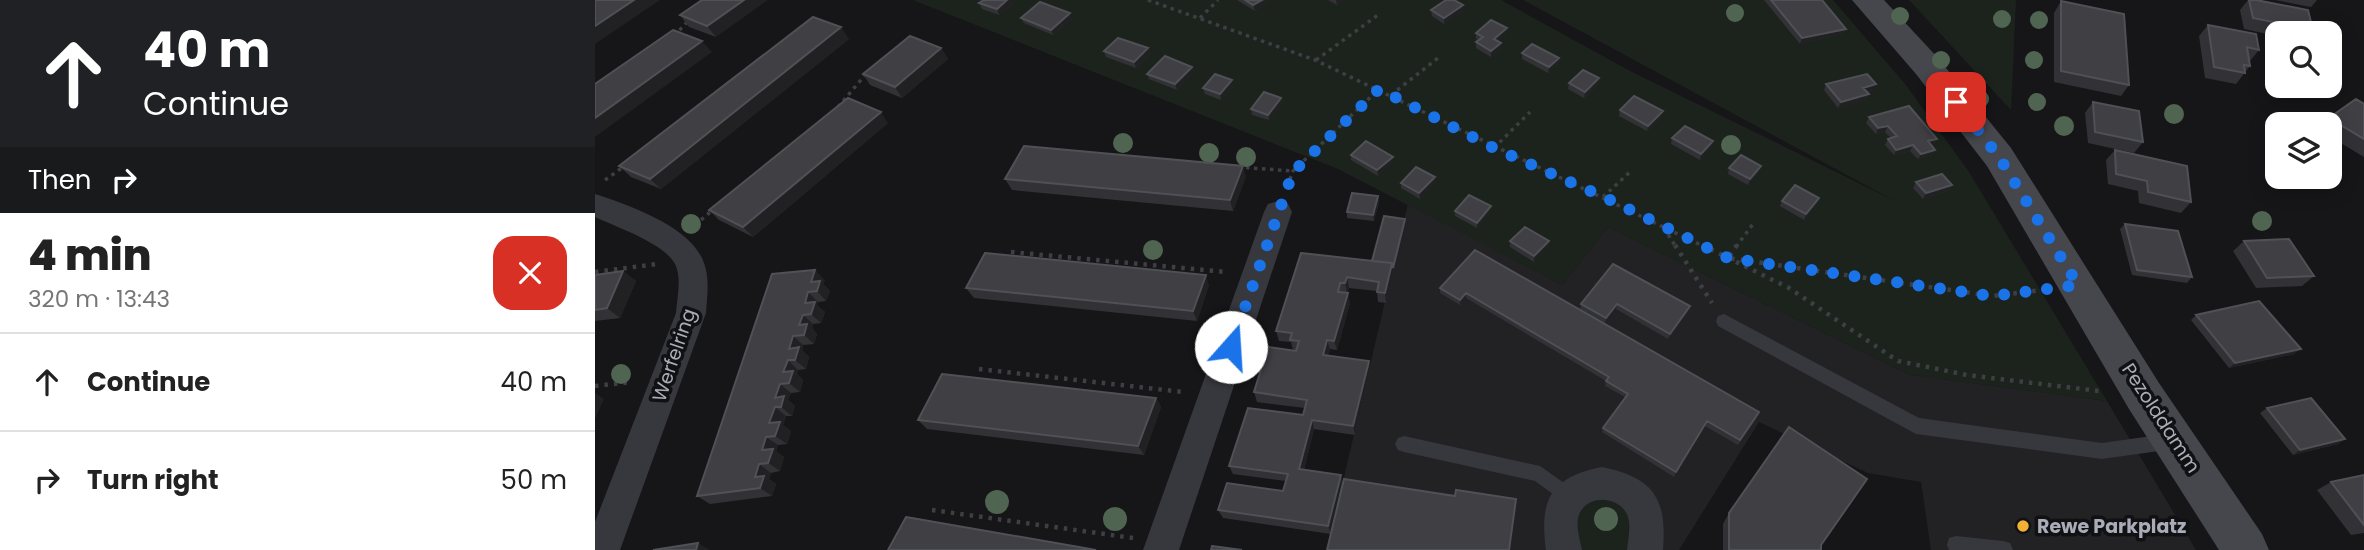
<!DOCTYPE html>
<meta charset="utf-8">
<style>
body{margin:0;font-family:Poppins,sans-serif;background:#f6f6f6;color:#222;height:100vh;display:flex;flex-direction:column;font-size:26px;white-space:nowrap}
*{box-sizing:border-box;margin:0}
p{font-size:23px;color:#767676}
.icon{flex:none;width:38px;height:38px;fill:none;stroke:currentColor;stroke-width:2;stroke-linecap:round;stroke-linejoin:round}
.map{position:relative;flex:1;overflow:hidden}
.drawer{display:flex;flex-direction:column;background:#fff;width:595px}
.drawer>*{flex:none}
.banner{background:#202124;color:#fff;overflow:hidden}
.buttons{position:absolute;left:1670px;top:21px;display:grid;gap:14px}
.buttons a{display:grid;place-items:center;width:77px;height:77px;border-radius:14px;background:#fff;box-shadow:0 4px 18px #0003;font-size:35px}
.pin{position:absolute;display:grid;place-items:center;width:60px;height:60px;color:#fff;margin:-30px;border-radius:14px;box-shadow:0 4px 10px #0006}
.me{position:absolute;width:77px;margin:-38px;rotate:19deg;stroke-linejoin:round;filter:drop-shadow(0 0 5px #0008)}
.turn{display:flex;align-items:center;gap:24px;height:147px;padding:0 28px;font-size:32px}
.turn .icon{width:91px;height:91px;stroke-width:2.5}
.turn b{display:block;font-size:49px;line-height:60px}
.then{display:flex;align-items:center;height:66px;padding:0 28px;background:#0003;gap:14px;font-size:26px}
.round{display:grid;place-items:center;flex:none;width:74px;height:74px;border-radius:21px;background:#f6f6f6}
.headline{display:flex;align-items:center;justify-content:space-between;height:119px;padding:0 28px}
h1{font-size:42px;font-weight:800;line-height:52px}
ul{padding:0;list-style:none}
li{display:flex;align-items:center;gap:21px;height:98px;padding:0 28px;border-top:2px solid #e0e0e0}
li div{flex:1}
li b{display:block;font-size:26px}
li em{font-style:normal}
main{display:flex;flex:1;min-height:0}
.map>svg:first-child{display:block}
.built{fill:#222225}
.green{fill:#1c231d}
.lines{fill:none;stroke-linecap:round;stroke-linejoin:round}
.path-far1{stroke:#3d3f44;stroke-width:3.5;stroke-dasharray:3.5 4.5;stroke-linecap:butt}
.path{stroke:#3d3f44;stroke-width:4.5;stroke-dasharray:3.5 6;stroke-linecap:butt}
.lane{fill:#37383d;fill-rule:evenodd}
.street{fill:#37383d;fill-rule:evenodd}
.secondary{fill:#45474d;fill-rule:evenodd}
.tree{fill:#506452}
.wall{fill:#323236}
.shaded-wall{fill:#212124}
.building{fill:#3f3f44;stroke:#4f5156;stroke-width:2}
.route{stroke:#1a73e8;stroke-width:12;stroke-dasharray:0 21.6}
.poi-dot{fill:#f2b134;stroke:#111113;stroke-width:2.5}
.labels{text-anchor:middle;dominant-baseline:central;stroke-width:7;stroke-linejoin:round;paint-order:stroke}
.street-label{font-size:19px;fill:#a8adb8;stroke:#111113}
.poi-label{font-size:19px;font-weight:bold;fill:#a8adb8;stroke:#111113;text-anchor:start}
</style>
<main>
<section class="drawer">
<div class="banner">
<div class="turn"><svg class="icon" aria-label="ahead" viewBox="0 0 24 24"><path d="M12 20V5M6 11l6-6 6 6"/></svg><div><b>40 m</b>Continue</div></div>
<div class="then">Then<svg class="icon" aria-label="right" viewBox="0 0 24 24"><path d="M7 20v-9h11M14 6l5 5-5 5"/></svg></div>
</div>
<div class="headline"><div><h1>4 min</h1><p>320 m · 13:43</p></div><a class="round" style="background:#d93025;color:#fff"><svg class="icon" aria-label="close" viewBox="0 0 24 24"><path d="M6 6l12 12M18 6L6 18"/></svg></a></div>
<ul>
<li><svg class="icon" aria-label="ahead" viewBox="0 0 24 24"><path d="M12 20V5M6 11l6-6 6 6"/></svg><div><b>Continue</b></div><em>40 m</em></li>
<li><svg class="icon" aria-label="right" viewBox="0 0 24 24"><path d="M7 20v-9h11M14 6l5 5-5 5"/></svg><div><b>Turn right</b></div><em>50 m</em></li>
</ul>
</section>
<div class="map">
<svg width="1769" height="550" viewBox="0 0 1769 550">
<rect width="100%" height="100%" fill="#161618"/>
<path class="built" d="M813 203 967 285 1013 227 1315 375 1512 401 1601 550H1336L1326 482 1273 473 1164 422 1084 550H732Z"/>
<path class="green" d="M318 0H906L1037 72 1300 201 928 0H1238L1310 84 1374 172 1512 401 1315 375 1013 227 967 285 743 169Z
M1314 0H1421L1416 110Z
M1011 500 1034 510 1039 533 1033 550H987L975 522 987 502Z"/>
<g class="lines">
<path class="path-far1" d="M553 0 720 60 1110 247
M605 18 623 0
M79 36 95 19
M721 60 783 15
M796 95 843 58
M243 107 271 74
M899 148 935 112
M643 167 698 171
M10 180 31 165
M692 187 698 171 784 89
M1008 197 1036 171
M100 225 120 208
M1069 228 1081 247
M1141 247 1158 224"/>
<path class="path" d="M1080 245 1117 303
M1107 245 1194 288 1303 361 1372 375 1504 391
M1142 245 1133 258 1397 296 1447 290
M416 252 631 272
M0 272 62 264
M384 369 588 392
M0 386 37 382
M337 510 538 538"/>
<path class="lane" d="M1129 314 1324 418 1507 443 1578 433 1584 435 1587 441 1584 447 1578 449 1507 459 1321 434 1123 326 1121 321 1123 316Z
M809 436 945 466 979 490 982 496 979 502 973 505 940 481 809 452 803 450 800 444 803 438Z
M1361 536 1408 541 1415 543 1418 550H1354L1352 545 1354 538Z"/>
<path class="street" d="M0 194C34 205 97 227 109 263 115 279 112 297 111 313L25 550H0V522L81 313C82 298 87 278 80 264 69 243 21 227 0 217Z
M683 201 693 204 697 212 584 550H548L669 212 673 204Z
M1007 467C1059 478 1072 498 1068 550H1032C1033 540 1036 527 1033 517 1026 495 989 493 983 518 981 527 985 540 987 550H951C944 499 956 477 1007 467Z"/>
<path class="secondary" d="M1257 0H1289L1343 58 1416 148 1564 383 1667 534 1674 550H1624L1534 409 1392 166 1321 74Z"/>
</g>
<g class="tree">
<circle cx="1140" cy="13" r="9"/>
<circle cx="1305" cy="16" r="9"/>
<circle cx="1407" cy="19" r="9"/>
<circle cx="1444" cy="20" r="9"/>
<circle cx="1346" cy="60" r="9"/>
<circle cx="1439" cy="60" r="9"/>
<circle cx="1385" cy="99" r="9"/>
<circle cx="1442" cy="102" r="9"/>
<circle cx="1579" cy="114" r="10"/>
<circle cx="1469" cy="126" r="10"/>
<circle cx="528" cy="143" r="10"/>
<circle cx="1136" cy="145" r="10"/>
<circle cx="614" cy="153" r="10"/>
<circle cx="651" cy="157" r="10"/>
<circle cx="1667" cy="221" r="10"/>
<circle cx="96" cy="224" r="10"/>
<circle cx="558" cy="250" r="10"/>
<circle cx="26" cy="374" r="10"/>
<circle cx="402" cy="502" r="12"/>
<circle cx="520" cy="519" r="12"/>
<circle cx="1011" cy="519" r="12"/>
</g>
<path class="wall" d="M107 0 121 37 94 27 85 15Z
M642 0H675V1L660 11Z
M733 0H750L742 5Z
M1169 0H1227L1248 34 1205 44Z
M1653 0H1661L1718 30 1714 33H1682V36L1649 29 1645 10Z
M1680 0H1722L1716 7Z
M1466 1 1534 85 1526 96 1459 82V13Z
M384 3H419L404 15 387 9Z
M868 5V11L849 24 837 16 836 10Z
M426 18 477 19 458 35 429 23Z
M1613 25 1664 50 1655 61 1654 60 1655 66 1641 84 1610 78 1604 36Z
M881 33 911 34 903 41 906 49 896 57 881 48V42L884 40 881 39Z
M254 39 66 189 36 177 24 166Z
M346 48 353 59 307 98 275 85 268 74Z
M553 48 555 54 541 68 511 57 509 51Z
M927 53 964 58 963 64 953 73 927 59Z
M597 67 599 72 582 90 554 79 552 74Z
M1004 78 1003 84 989 98 973 89 974 83Z
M1231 84 1279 90 1272 92 1274 94 1271 100 1243 108 1229 90Z
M639 86 626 100 610 94 608 88Z
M686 98 687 104 674 120 657 115 656 109Z
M1498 102 1548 142 1539 153 1493 143 1490 113Z
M1769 104V157L1734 136V124H1728L1734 118Z
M1025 110 1066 117 1052 131 1024 116Z
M1274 117 1342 139 1339 144 1336 145 1340 150 1337 155 1323 159 1315 151 1299 155 1290 145 1293 139 1296 138 1290 132 1281 134 1271 123Z
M293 123 158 237 124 220 114 210Z
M1077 138 1117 147 1105 160 1076 144Z
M1520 150 1596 202 1586 213 1544 203 1543 191 1513 184 1511 160Z
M756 155 798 162 783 176 756 160Z
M1134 168 1164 171 1153 185 1133 174Z
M651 176 638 211 417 190 410 179Z
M840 177V183L825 199 806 188V183Z
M1321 182 1357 185 1353 191 1328 199 1318 188Z
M783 196 784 202 779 221 752 218V212Z
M1187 201 1222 203 1209 220 1185 206Z
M896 206V212L882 228 860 216V211Z
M810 219V224L791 303 783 302 782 291 754 288 752 293 755 303 742 350 735 349 733 356 776 370 760 435 719 429 709 470 748 483 860 496 921 499 736 534 628 518 623 510 688 491 691 481 638 474 634 466 708 415 710 408 662 402 659 392 701 351 698 350 696 342 684 341 681 331 706 253 777 261Z
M1530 224 1597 277 1592 283 1537 275 1525 229Z
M915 241 953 246 939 262 915 247Z
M1649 241 1719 276 1707 286 1661 288 1638 251Z
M880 250 1162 417 1143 445 1110 426 1079 477 1007 432 1008 428 1030 397 1010 386 1011 381 871 298 865 305 845 293V288Z
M1018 264 1093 311 1073 339 1021 309 1010 324 985 309 986 304Z
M28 271 41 281 25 318 0 321V275Z
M177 274 230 280 228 284 235 291 231 301 223 302 222 305 230 312 226 323 218 324 217 328 222 334 219 344 208 345 207 350 214 357 211 369 203 370 202 374 208 380 205 392 196 393 193 400 200 406 197 416H191L188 425 196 431 192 444 183 445 181 451 189 457 185 471 176 473 174 479 181 484 177 496 115 504 102 496Z
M614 285 602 321 379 298 371 288Z
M1601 315 1699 354 1634 368 1596 320Z
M561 398 566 407 549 455 332 429 323 420Z
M1672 408 1750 439 1743 444 1698 455 1665 413Z
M1769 475V533L1756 535 1722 490 1736 482Z
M1134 513 1226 545V550H1128V524Z"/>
<path class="shaded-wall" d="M39 0H65L0 44V26Z
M149 0H173L121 37 112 26Z
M412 0H417L419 3 404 15 402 9Z
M667 0H675V1L660 11 658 5Z
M741 0H750L742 5Z
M868 5V11L849 24V18Z
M475 13 477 19 458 35 456 30Z
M246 27 254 39 66 189 55 179Z
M912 28 911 34 899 45V39Z
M1251 29 1248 34 1205 44 1207 38Z
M107 41 117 52 0 137V118Z
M906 43V49L896 57V51Z
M346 48 353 59 307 98 300 87Z
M553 48 555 54 541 68 539 62Z
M964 58 963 64 953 73 954 67Z
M597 67 599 72 582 90 580 84Z
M1004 78 1003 84 989 98 990 92Z
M637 80 639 86 626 100 625 94Z
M1281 84 1279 90 1266 93 1268 88Z
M1274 94 1271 100 1243 108 1246 102Z
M686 98 687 104 674 120 673 115Z
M1068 111 1066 117 1052 131 1053 126Z
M286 112 293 123 158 237 148 227Z
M1293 126 1290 132 1281 134 1283 128Z
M1342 139 1339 144 1330 147 1333 141Z
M1118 141 1117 147 1105 160 1106 154Z
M1318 145 1315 151 1299 155 1301 150Z
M1340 150 1337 155 1323 159 1326 154Z
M798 157V162L783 176 782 170Z
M648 166 651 176 638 211 635 200Z
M1166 166 1164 171 1153 185 1155 179Z
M840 177V183L825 199 824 193Z
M1357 185 1353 191 1328 199 1331 193Z
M783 196 784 202 779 221 778 215Z
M1224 198 1222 203 1209 220 1211 214Z
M896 206V212L882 228V223Z
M810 219V224L791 303 790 293Z
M954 241 953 246 939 262V256Z
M220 270 230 280 228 284 235 291 231 301 222 291 216 282Z
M28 271 41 281 25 318 12 308Z
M611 275 614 285 602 321 598 311Z
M752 277 754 288 752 293 750 283Z
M213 292 223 302 222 305 230 312 226 323 216 314 210 303Z
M753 293 755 303 742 350 739 341Z
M871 293V298L865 305V300Z
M1022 304 1021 309 1010 324 1011 318Z
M1095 306 1093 311 1073 339 1075 334Z
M208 315 218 324 217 328 222 334 219 344 209 335 204 325Z
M198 336 208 345 207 350 214 357 211 369 200 360 194 349Z
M732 340 735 349 731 364 728 355Z
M1706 349 1699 354 1634 368 1640 363Z
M193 360 203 370 202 374 208 380 205 392 194 383 188 372Z
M774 361 776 370 760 435 758 426Z
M185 384 196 393 193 400 200 406 197 416 186 407 180 398Z
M0 393 9 399 0 419Z
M561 398 566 407 549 455 543 446Z
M180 407 191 416 188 425 196 431 192 444 180 436 174 423Z
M717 420 719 429 707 478 704 469Z
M1112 421 1110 426 1079 477 1081 472Z
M171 437 183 445 181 451 189 457 185 471 173 463 167 450Z
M1750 439 1743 444 1698 455 1705 450Z
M164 464 176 473 174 479 181 484 177 496 165 488 160 477Z
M746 475 748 483 736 534 733 526Z
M103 543 115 550H101Z"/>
<path class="building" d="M0 0H39L0 26Z
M107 0H149L112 26 85 15Z
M389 0H412L402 9 384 3Z
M650 0H667L658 5Z
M851 0H859L868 5 849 18 836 10Z
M1176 0H1227L1251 29 1207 38Z
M1654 0H1661L1713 10 1718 30 1658 18Z
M1466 1 1529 14 1534 85 1466 71Z
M445 2 475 13 456 30 426 18Z
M218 17 246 27 55 179 24 166Z
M896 20 912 28 899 39 906 43 896 51 881 42 888 37 881 33Z
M1613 25 1661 34 1664 50 1652 47 1655 66 1649 65 1650 73 1619 67Z
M78 30 107 41 0 118V84Z
M315 36 346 48 300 87 268 74Z
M523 38 553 48 539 62 509 51Z
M937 44 964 58 954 67 927 53Z
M570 56 597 67 580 84 552 74Z
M988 70 1004 78 990 92 974 83Z
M620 74 637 80 625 94 608 88Z
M1272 74 1281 84 1268 88 1274 94 1246 102 1231 84Z
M669 92 686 98 673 115 656 109Z
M1039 96 1068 111 1053 126 1025 110Z
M253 98 286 112 148 227 114 210Z
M1761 99 1769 104V139L1734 118Z
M1498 102 1544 111 1548 142 1500 132Z
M1314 106 1342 139 1333 141 1340 150 1326 154 1318 145 1301 150 1293 139 1302 136 1293 126 1283 128 1274 117Z
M1090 126 1118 141 1106 154 1077 138Z
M771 141 798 157 782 170 756 155Z
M429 146 648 166 635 200 410 179Z
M1520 150 1592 166 1596 202 1553 192 1552 181 1521 174Z
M1146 155 1166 166 1155 179 1134 168Z
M821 167 840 177 824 193 806 183Z
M1347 174 1357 185 1331 193 1321 182Z
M1200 185 1224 198 1211 214 1187 201Z
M757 193 783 196 778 215 752 212Z
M874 195 896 206 882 223 860 211Z
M789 216 810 219 798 268 797 263 777 261Z
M1530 224 1583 231 1597 277 1542 270Z
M930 227 954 241 939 256 915 241Z
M1694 239 1719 276 1672 278 1649 241Z
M880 250 1164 412 1145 440 1112 421 1081 472 1008 428 1033 394 1011 381 1014 377 871 293 865 300 845 288Z
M390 253 611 275 598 311 371 288Z
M706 253 797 263 790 293 782 292 784 282 752 277 750 283H745L743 292 753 293 739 341 732 340 728 355 774 361 758 426 717 420 704 469 746 475 733 526 623 510 632 483 688 491 693 474 634 466 653 408 708 415 712 400 659 392 673 347 701 351 704 341 695 340 697 333 681 331Z
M1018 264 1095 306 1075 334 1022 304 1011 318 986 304Z
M220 270 216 282 225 281 222 291 213 292 210 303 220 302 216 314 208 315 204 325 212 324 209 335 198 336 194 349 204 347 200 360H193L188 372 198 371 194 383 185 384 180 398 189 396 186 407H180L174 423 185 422 180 436 171 437 167 450 178 449 173 463 164 464 160 477 169 476 165 488 102 496 177 274Z
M28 271 12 308 0 310V275Z
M1664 301 1706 349 1640 363 1601 315Z
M347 374 561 398 543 446 323 420Z
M1716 398 1750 439 1705 450 1672 408Z
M1194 427 1272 479 1226 545V550H1134V513Z
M1769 475V525L1736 482Z
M749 479 860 496 861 490 921 499 914 550H732Z
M311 517 501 550H293Z
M103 543 101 550H58Z
M617 546 647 550H616Z"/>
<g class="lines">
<path class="route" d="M636 347 698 172 784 89 899 148 1009 197 1133 258 1397 296 1483 285 1404 157 1361 102"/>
</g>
<circle class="poi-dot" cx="1428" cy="526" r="7"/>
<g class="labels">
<g class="street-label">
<text transform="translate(79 355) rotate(-71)">Werfelring</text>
<text transform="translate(1566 418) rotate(57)">Pezolddamm</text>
</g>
<g class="poi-label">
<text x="1442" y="526">Rewe Parkplatz</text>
</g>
</g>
</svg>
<div class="buttons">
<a><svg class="icon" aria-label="search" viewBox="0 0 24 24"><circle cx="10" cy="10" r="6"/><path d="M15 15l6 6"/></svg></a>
<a><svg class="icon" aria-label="layers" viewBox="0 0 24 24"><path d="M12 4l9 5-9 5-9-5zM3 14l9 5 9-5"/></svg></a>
</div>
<div class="pin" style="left:1361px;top:102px;background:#d93025"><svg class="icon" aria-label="arrive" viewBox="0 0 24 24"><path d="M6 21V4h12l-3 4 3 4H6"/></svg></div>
<svg class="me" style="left:636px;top:347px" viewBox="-20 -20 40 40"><circle r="19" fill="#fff"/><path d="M0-13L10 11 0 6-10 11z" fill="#1a73e8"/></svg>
</div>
</main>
